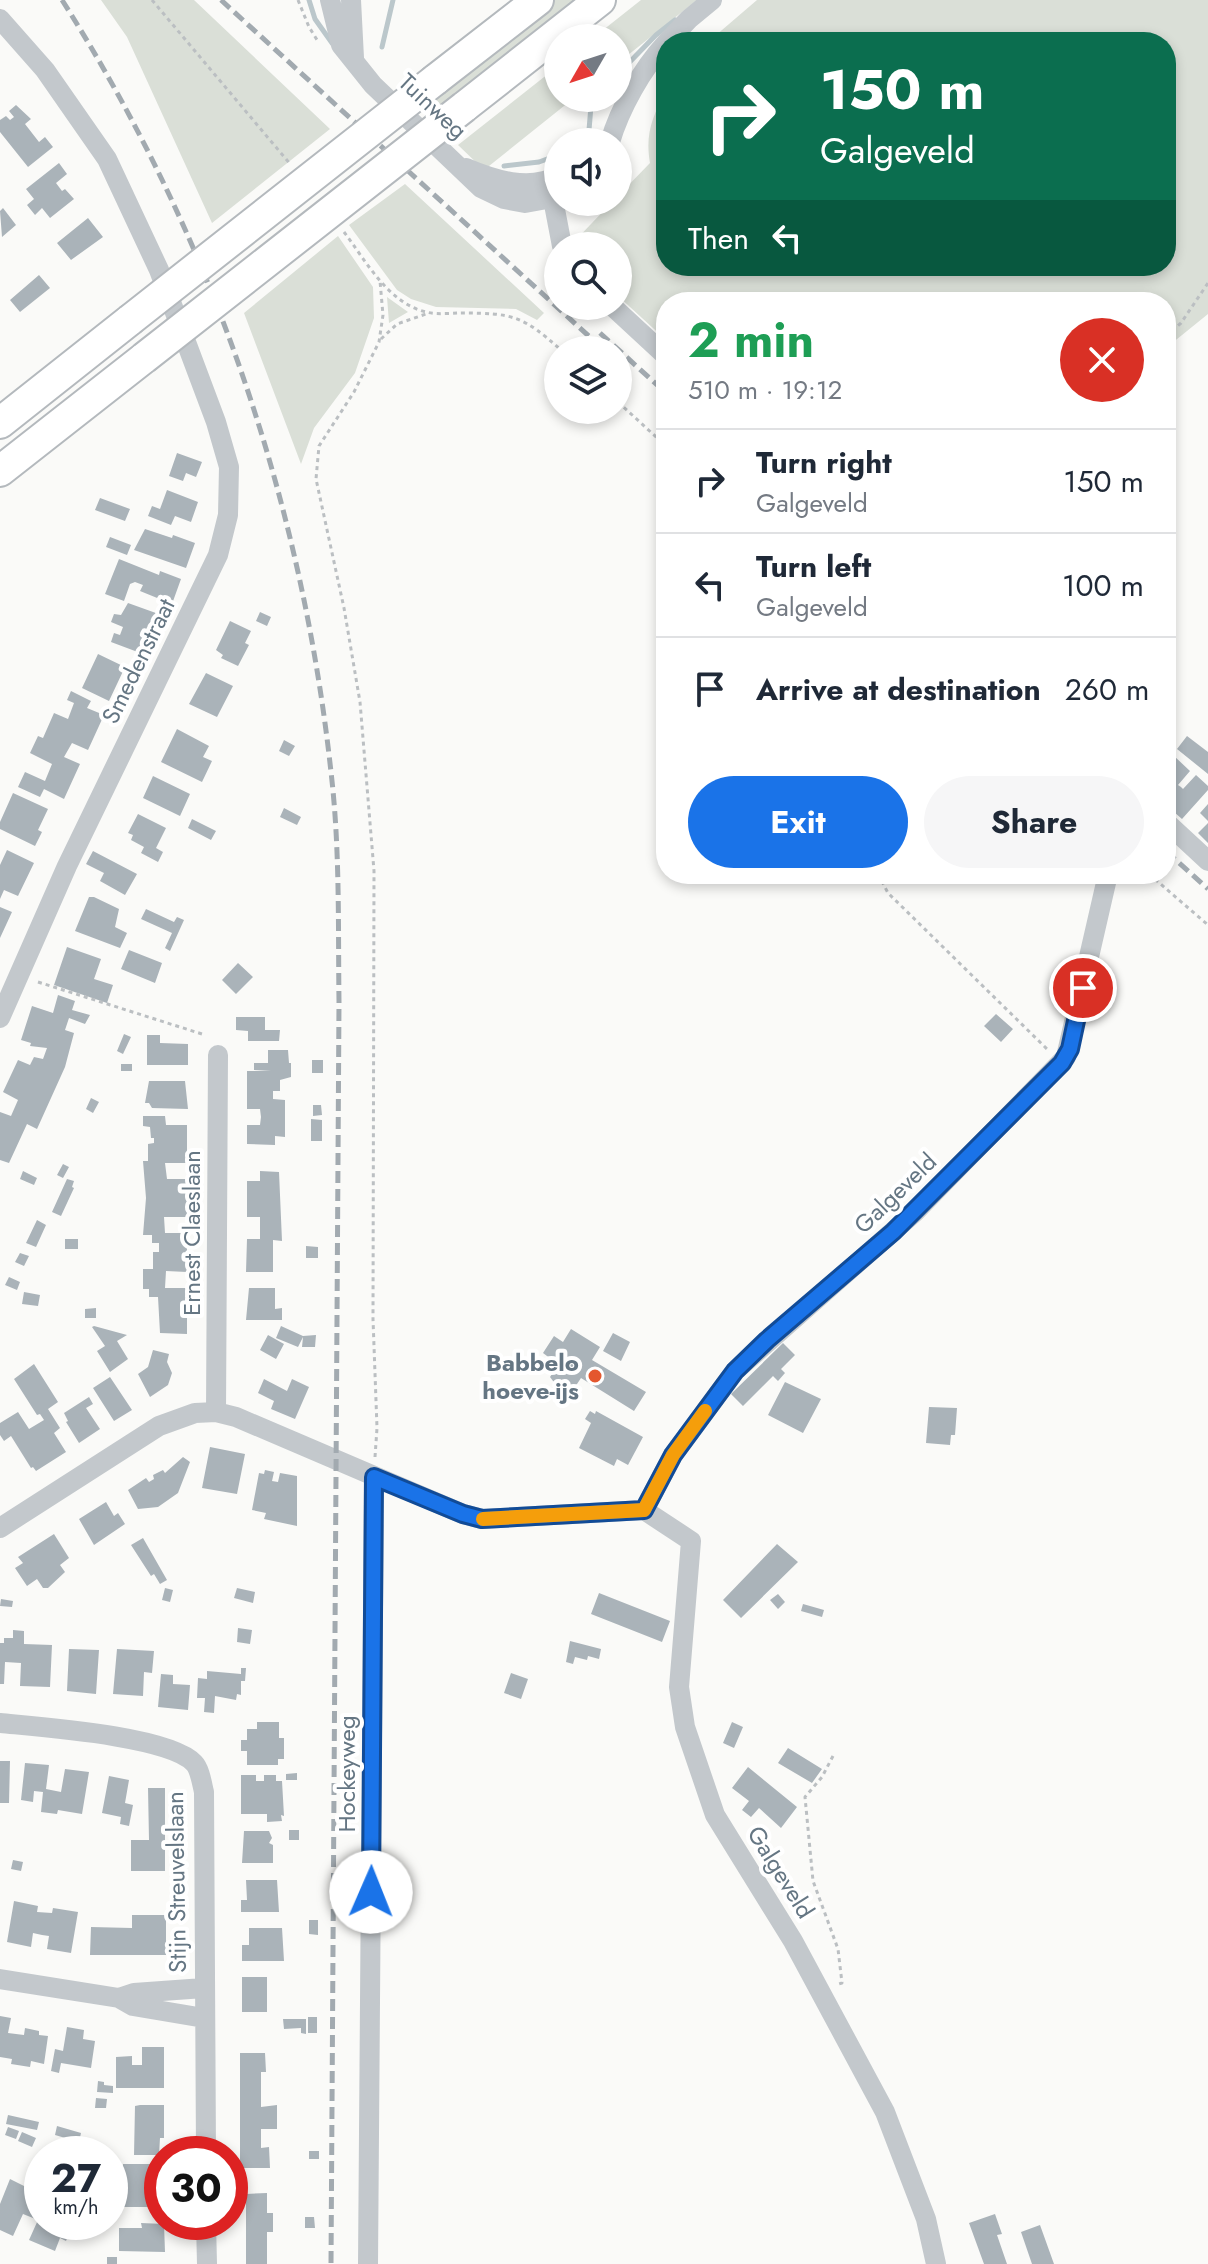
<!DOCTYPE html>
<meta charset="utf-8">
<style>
body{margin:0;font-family:Jost,sans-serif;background:#f6f6f7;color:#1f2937;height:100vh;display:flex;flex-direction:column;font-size:30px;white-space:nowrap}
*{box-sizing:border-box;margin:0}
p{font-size:26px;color:#747a83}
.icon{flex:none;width:44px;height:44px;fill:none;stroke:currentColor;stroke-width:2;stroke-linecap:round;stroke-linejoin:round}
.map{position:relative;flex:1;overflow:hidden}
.details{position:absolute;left:656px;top:292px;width:520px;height:592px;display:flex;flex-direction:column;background:#fff;border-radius:32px;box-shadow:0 4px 12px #0003}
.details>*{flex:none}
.top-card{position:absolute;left:656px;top:32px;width:520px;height:244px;border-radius:32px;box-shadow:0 4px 12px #0003;background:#0b6e4f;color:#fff;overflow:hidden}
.needle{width:52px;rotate:231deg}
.controls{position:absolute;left:544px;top:24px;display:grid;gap:16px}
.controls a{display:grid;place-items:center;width:88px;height:88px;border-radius:50%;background:#fff;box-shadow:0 4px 12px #0003;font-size:40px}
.speed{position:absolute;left:24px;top:2136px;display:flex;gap:16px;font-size:40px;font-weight:700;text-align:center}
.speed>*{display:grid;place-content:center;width:104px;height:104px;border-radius:50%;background:#fff;box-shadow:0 4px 12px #0003;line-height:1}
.speed small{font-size:20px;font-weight:400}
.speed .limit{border:12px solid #d22;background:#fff;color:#111}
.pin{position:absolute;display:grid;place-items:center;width:68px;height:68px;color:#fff;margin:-34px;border:4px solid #fff;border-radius:50%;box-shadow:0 2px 8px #0007}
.me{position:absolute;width:88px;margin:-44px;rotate:1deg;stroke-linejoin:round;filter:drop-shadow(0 0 6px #0008)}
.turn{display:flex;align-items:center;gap:28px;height:168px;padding:0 32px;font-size:36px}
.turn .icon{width:104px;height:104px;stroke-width:2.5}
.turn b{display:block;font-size:56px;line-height:68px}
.then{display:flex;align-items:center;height:76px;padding:0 32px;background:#0003;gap:16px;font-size:30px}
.round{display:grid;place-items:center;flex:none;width:84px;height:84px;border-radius:42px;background:#f6f6f7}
.headline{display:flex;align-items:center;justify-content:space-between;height:136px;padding:0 32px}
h1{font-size:48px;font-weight:700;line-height:60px;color:#1e9e55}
.cta{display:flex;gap:16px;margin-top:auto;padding:16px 32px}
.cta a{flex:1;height:92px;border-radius:48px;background:#1a73e8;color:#fff;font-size:32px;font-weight:700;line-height:92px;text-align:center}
.cta a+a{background:#f6f6f7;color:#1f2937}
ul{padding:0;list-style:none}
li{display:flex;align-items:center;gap:24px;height:104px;padding:0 32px;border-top:2px solid #e0e1e3}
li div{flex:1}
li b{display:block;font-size:30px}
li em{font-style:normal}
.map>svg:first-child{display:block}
.green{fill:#dadfd7}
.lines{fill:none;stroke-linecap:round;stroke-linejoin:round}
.stream{stroke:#bbc7cb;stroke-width:5}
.building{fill:#aab3b9}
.highway-casing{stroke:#b4b9bd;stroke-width:34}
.path{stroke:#bbbfc2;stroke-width:3;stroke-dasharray:4 4;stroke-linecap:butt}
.minor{stroke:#c3c8cc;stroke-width:20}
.highway{stroke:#fff;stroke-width:30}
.rail{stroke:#a2aab0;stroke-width:5;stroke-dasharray:12 6;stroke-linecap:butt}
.highway-bridge-casing{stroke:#b4b9bd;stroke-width:34;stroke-linecap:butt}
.highway-bridge{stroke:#fff;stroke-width:30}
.route-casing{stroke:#114b97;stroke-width:20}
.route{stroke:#1a73e8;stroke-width:14}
.slow{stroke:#f59e0b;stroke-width:14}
.poi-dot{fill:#e4572e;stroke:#fff;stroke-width:3}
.labels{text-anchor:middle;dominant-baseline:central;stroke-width:8;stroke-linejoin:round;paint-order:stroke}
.street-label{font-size:24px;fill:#657683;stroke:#fff}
.poi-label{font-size:24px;font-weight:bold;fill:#657683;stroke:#fff;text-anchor:end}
</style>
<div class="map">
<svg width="1208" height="2264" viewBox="0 0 1208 2264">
<rect width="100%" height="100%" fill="#fafaf8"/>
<path class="green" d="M101 0H194L330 129 212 223 127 37Z
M553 0H578L429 117 418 104Z
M641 0H697L618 63V38H593Z
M757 0H1208V314L1166 348V302H666V340L618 296V246H570L612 202H618V196L650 163C645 135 652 116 666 92V266H1166V42H708Z
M558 66V98H574L484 170 458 145Z
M405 184 544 313 537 320 516 309 436 307 411 299 397 290 349 225Z
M338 236 373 287 374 318 355 373 314 428 301 464 244 313Z
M387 297 408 312 389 323Z"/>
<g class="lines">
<path class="stream" d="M309 0 315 19 332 43
M382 47 393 0
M618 74 656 35 675 20
M577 142 589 130 591 106 597 98
M504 166 539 162 558 155"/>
</g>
<path class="building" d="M16 105 31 119 25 124 39 142 45 137 53 147 28 167 0 132V120L6 116 10 120 14 117 9 111Z
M59 163 67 174 56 183 62 191 65 189 74 199 50 218 42 208 35 215 27 205 34 199 26 189Z
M3 208 16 225 2 237 0 211Z
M88 218 103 237 71 260 57 243Z
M39 275 50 288 20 312 10 300Z
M177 453 202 462 196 477 186 473 183 481 169 476Z
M167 490 198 502 191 522 175 516 171 525 148 516 152 506 160 509Z
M100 498 130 509 125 521 95 510Z
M145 529 172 538 173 535 195 543 186 568 134 550Z
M110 537 131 545 127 555 106 547Z
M119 559 159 575 160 571 181 579 172 604 140 591 143 585 135 582 130 584 124 601 105 594Z
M128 603 167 617 151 657 111 642 114 633 120 635 123 627 111 622 114 614 121 615Z
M260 612 271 617 267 626 256 621Z
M230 621 251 631 245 643 249 645 238 666 221 658 223 655 216 650Z
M98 654 125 667 109 701 82 688Z
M206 673 233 686 217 717 189 704Z
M71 691 91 701 87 708 104 715 88 750 72 743 64 757 80 764 64 799 44 789 40 797 18 787 25 772 45 781 52 764 30 753 38 736 43 738 54 713 68 719 74 703 67 700Z
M177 729 209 746 203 757 212 761 202 782 161 762Z
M1187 736 1208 752V774L1177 749Z
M284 740 295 746 289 756 279 751Z
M1173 755 1190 771 1178 785 1181 787 1183 789 1196 775 1208 786V790L1182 819 1166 805V762Z
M153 776 190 794 180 816 143 798Z
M13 793 48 809 38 830 42 832 35 846 0 829V822Z
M1208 804V821L1200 813Z
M284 808 301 817 297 825 280 817Z
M138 814 166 828 156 848 163 852 158 862 141 853 144 847 131 840 133 835 128 833Z
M192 819 216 831 211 840 188 828Z
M1208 823V843L1198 833Z
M7 850 34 863 18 896 4 890 0 899V865Z
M93 851 137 874 125 895 100 881 104 873 86 864Z
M89 897H94L119 909 115 927 127 933 120 948 75 931Z
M0 907 12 912 0 938Z
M146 909 174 922 177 917 184 920 170 951 165 948 172 933 141 919Z
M67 947 101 959 94 979 113 985 107 1003 54 985Z
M129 950 162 963 155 983 121 969Z
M238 963 253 977 236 994 222 980Z
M58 995 75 1001 72 1010 90 1015 85 1024 69 1018 65 1030 74 1033 65 1067 37 1129 27 1124 9 1163 0 1160V1112L11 1116 18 1100 3 1092 18 1060 30 1065 34 1057 43 1059 47 1048 30 1046 31 1043 21 1040 32 1006 53 1013Z
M996 1014 1013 1029 1001 1042 984 1026Z
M236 1017H265V1030H280L279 1041H248V1031L236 1030Z
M124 1034 131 1037 123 1054 117 1051Z
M147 1035H160V1043L188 1044V1065H147Z
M268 1050H288L289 1063H291V1077L280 1080V1091H273V1099L285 1100V1137L275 1136V1145L247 1144V1125H260L261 1117 260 1109H247V1071H271L254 1070V1063H268Z
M312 1060H323V1073H312Z
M121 1064H132V1071H121Z
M149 1081H185L188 1109 152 1108 149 1103H145Z
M91 1098 99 1102 93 1113 86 1109Z
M313 1105H321L322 1115 313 1116Z
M143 1116H165L166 1125H187V1163H165L167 1179H187V1217H164L165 1233H187V1272L166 1271 165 1288H187V1334L160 1333 158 1297H149V1289H143V1269H153V1252H159V1243H152V1235H143L146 1198 143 1161H148V1144L154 1143V1138H151L150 1127 143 1126Z
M311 1119 322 1120V1141H311Z
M63 1164 69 1167 63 1178 57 1175Z
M23 1171 37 1178 34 1185 20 1179Z
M260 1171 279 1172 282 1241 273 1240V1272H246L247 1239H260V1217H247V1181H260Z
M67 1179 74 1181 72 1187 74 1188 61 1216 52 1212Z
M37 1220 46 1225 36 1247 26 1243Z
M65 1239H78V1249H65Z
M306 1246 318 1247V1258H306Z
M20 1253 29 1256 24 1266 15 1262Z
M9 1277 20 1282 17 1290 5 1285Z
M249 1288H275V1309L282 1308V1320H246Z
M24 1292 40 1295 38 1306 22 1304Z
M96 1308V1318H85V1309Z
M94 1326 127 1335 117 1341 128 1359 110 1372 97 1351 105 1346 92 1327Z
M281 1326 303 1336 316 1335 315 1347H302L303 1337 298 1347 276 1338Z
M571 1329 600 1347 592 1360 646 1392 634 1411 581 1378 571 1393 553 1381 550 1377 554 1371 546 1366 551 1359 543 1353 554 1336 563 1342Z
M613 1333 630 1342 621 1361 603 1351Z
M268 1335 284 1344 276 1359 260 1350Z
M783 1343 795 1355 781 1369 785 1373 778 1381 773 1376 743 1406 731 1394Z
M153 1350 169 1354 167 1362 172 1373 168 1385 150 1397 138 1374 148 1367Z
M34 1364 58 1402 48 1409 60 1428 54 1433 66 1452 36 1471 33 1467 31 1468 11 1436 4 1441 0 1435V1423L18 1412 29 1429 44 1420 40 1414 37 1415 14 1379Z
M110 1377 132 1410 114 1421 93 1388Z
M264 1379 287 1391 292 1379 309 1387 295 1419 271 1409 274 1401 258 1393Z
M785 1382 821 1399 803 1433 768 1415Z
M89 1397 93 1404 86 1408 100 1429 79 1443 66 1422 68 1421 64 1413Z
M929 1407 957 1408 955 1435H951L950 1445 926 1443Z
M590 1411 595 1414 596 1411 643 1437 628 1465 617 1459 614 1466 579 1448 591 1423 585 1419Z
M210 1447 245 1454 237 1494 202 1488Z
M183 1457 190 1462 178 1493 158 1507 138 1509 128 1490 146 1478 149 1482 154 1479 153 1475 163 1470 165 1473Z
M265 1470 274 1472 272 1481 278 1482 280 1473 297 1476V1526L264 1519 266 1513 252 1510 259 1473 264 1474Z
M106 1502 114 1516 118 1513 125 1524 94 1545 79 1519Z
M54 1534 69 1558 60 1565 65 1572 48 1588H43L37 1579 27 1586 15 1568 23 1563 18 1557Z
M143 1538 167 1580 160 1584 154 1574 151 1576 131 1545Z
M777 1544 798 1562 741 1618 723 1600Z
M165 1588 173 1590 170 1602 162 1600Z
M237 1588 255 1592 253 1603 234 1598Z
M599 1593 670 1621 662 1642 591 1614Z
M778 1594 785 1602 778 1609 770 1600Z
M1 1599 13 1601 12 1607 0 1606Z
M803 1604 824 1610 822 1617 801 1611Z
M238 1628 252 1630 250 1644 237 1642Z
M13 1630 24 1631V1644L52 1645 50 1687 20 1686 21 1663 5 1662 4 1684H0V1643H4V1638H13Z
M570 1641 601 1649 599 1659 588 1656 587 1660 575 1657 573 1664 566 1662Z
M69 1649 99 1650 96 1694 67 1691Z
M117 1649 154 1651 152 1673 144 1672 143 1696 113 1694Z
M241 1668H246L245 1681H241V1695L237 1694 236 1700 215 1696 214 1713 204 1712 205 1698H197L198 1678 207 1679V1671L241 1674Z
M511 1673 528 1679 521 1699 504 1693Z
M161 1674 173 1675V1684L190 1685 188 1710 158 1707Z
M257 1722H279V1738H284V1759H278V1765H247V1751H241V1740H247V1729H257Z
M732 1722 743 1727 734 1748 723 1743Z
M788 1748 822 1769 812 1783 778 1763Z
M0 1761H10L9 1803H0Z
M25 1763 49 1765 46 1789 61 1792 65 1769 89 1772 82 1814 58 1810 57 1814 41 1812 43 1792 34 1791 33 1802 21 1800Z
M748 1767 797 1807 781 1828 759 1808 751 1817 742 1810 749 1801 732 1788Z
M297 1773V1780H286V1774Z
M241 1775H256V1781H264V1775H276V1781H282L284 1816 281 1815 282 1821 267 1822V1814H241Z
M109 1776 129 1780 125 1803 133 1805 129 1826 120 1824 121 1817 102 1813Z
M148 1788H165V1871H131V1840H149Z
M289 1830H299V1840H289Z
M244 1831H269L272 1838 269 1843 273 1845V1863H242Z
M13 1860 23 1862 21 1871 11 1869Z
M246 1880H277L279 1912H241V1900H247Z
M14 1901 38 1906 37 1912 52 1913 53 1908 78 1912 71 1953 47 1949 49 1936 42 1935 33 1933 31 1947 7 1942Z
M132 1915H166V1955H90L91 1927 132 1928Z
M309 1920H318V1935L309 1934Z
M249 1928H282L284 1961H242V1945H249Z
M242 1977H267V2012H242Z
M0 2016 11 2018 8 2033 24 2035 25 2028 39 2031V2035L48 2036 44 2064 31 2061 30 2067 11 2064 12 2059 0 2057Z
M308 2017H317V2033H308Z
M283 2019H306V2034L301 2033V2028L284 2029Z
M67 2027 84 2030 83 2039 95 2041 91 2068 61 2063 59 2073 51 2071 55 2049 63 2051Z
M142 2047H164V2088H116V2057L132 2056V2065H142Z
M240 2053H265L266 2072H261V2107L277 2105V2129H261V2148L269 2147 270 2168H240Z
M98 2081 104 2082V2085L113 2086V2093L97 2092Z
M96 2098 107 2099 106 2108H95Z
M140 2105H164V2138H160L159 2155H134L135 2106Z
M8 2115 39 2122 37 2130 6 2124Z
M57 2126 81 2133 79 2142 55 2135Z
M8 2127 19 2131 16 2139 5 2135Z
M22 2132 36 2138 32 2147 18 2141Z
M63 2146 76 2148 75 2150 86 2154H61Z
M309 2151H319V2159H309Z
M123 2164H157V2196L162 2197V2207H123Z
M10 2179 42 2195V2222H67L62 2233 68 2236 66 2241 60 2238 55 2251 29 2240 38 2220 23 2214 13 2236 0 2230V2204Z
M267 2193V2213H273V2232H267V2264H246V2194Z
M995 2214 1002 2234 997 2235 1007 2264H984L969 2223Z
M305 2217H314L315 2228H305Z
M141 2223 164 2224 165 2252 119 2251V2228H142Z
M1040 2225 1054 2264H1032L1021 2232Z
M107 2257H117V2264H107Z"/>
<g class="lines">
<defs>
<path id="highway" d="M435 80 538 0
M464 107 600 0
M0 423 130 320
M0 471 144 358"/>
</defs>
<use href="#highway" class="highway-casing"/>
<path class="path" d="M152 0 291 165
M298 0 309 27 319 43
M344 232C366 261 388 303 426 312 437 315 451 313 462 313 513 313 523 316 561 350
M1166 336 1181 323 1208 283
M381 339 397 324 426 314
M618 402 666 446
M878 874 888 893 1047 1049
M1149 874 1208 925
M38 982 202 1034
M375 1457 377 1428 373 1319 374 871 360 702 344 608 316 479 319 446 354 392 379 342 383 315 380 281
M833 1756 822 1777 805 1797 813 1881 838 1949 842 1983 839 1984"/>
<path class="minor" d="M330 0 341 45 373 85 481 188 504 199 525 203 558 197
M351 0 354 58
M0 19 45 70 107 159 159 270 216 422 229 467 228 515 218 555 67 866 0 1018
M667 42 689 19 712 0
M610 142C620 108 642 69 666 43
M466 168C494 180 529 191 558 176
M553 199 562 246
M612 306 666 356
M1166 822 1208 861
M216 1412 218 1055
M644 1510 673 1455 735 1371 915 1212 1066 1057 1108 874
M0 1528 159 1426 195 1413 216 1412 236 1417 463 1514 482 1519 644 1510 691 1541 679 1687 685 1727 715 1815 793 1941 885 2112 926 2219 936 2264
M0 1723C40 1727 169 1736 194 1763 200 1769 202 1784 204 1792L206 2154
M0 1979 119 1998 134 1993 204 1988
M119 1998 133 2006 204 2018
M206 2222 207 2264
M368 2264 374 1477"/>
<use href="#highway" class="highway"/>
<path class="rail" d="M62 0C210 233 301 497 331 772 340 848 338 925 339 1002L331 2264
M221 0 604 350
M600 333 666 393
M1166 851 1208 889"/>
<defs>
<path id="highway-bridge" d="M130 320 435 80
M144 358 464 107"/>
</defs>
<use href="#highway-bridge" class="highway-bridge-casing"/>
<use href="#highway-bridge" class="highway-bridge"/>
</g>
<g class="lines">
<defs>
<path id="route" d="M371 1892 374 1477 463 1514 482 1519 644 1510 673 1455 735 1371 767 1340 893 1232 1062 1063 1070 1049 1083 988"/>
</defs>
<use href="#route" class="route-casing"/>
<use href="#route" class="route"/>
<path class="slow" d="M483 1519 644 1510 673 1455 705 1411"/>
</g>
<circle class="poi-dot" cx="595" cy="1376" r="8"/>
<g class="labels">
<g class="street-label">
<text transform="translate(433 106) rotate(43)">Tuinweg</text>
<text transform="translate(138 661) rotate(-64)">Smedenstraat</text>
<text transform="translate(895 1193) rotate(-44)">Galgeveld</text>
<text transform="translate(191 1233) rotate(-90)">Ernest Claeslaan</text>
<text transform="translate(346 1774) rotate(-90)">Hockeyweg</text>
<text transform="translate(781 1872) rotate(58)">Galgeveld</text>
<text transform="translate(176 1882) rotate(-91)">Stijn Streuvelslaan</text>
</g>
<g class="poi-label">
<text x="579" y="1362">Babbelo<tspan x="579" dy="28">hoeve-ijs</tspan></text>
</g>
</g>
</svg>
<div class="controls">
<a><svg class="needle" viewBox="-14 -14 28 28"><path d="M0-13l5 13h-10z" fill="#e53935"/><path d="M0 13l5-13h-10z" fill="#747a83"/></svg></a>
<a><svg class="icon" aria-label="sound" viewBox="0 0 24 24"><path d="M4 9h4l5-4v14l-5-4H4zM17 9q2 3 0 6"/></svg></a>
<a><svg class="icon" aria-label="search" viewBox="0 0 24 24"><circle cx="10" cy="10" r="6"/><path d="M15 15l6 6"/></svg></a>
<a><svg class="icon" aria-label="layers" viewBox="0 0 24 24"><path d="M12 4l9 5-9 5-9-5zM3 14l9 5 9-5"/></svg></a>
</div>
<div class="speed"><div>27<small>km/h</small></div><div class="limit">30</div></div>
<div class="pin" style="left:1083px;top:988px;background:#d93025"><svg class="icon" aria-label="arrive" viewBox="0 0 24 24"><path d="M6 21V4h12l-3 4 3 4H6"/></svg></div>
<svg class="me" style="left:371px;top:1892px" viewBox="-20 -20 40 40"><circle r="19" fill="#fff"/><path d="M0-13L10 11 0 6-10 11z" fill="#1a73e8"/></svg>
<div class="top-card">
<div class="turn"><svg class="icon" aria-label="right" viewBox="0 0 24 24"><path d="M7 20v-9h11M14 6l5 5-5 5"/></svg><div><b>150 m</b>Galgeveld</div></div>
<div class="then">Then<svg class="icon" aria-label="left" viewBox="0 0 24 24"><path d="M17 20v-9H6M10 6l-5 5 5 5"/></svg></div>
</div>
<section class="details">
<div class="headline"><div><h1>2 min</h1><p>510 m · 19:12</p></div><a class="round" style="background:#d93025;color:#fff"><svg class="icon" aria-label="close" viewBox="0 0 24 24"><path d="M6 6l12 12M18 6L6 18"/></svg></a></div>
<ul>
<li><svg class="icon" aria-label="right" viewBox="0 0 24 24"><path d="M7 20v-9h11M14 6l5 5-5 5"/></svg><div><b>Turn right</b><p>Galgeveld</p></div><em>150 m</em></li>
<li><svg class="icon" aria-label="left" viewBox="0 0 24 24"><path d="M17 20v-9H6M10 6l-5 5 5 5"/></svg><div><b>Turn left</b><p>Galgeveld</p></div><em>100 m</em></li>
<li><svg class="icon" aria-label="arrive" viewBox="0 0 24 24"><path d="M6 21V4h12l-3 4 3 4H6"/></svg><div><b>Arrive at destination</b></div><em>260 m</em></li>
</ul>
<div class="cta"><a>Exit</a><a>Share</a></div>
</section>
</div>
